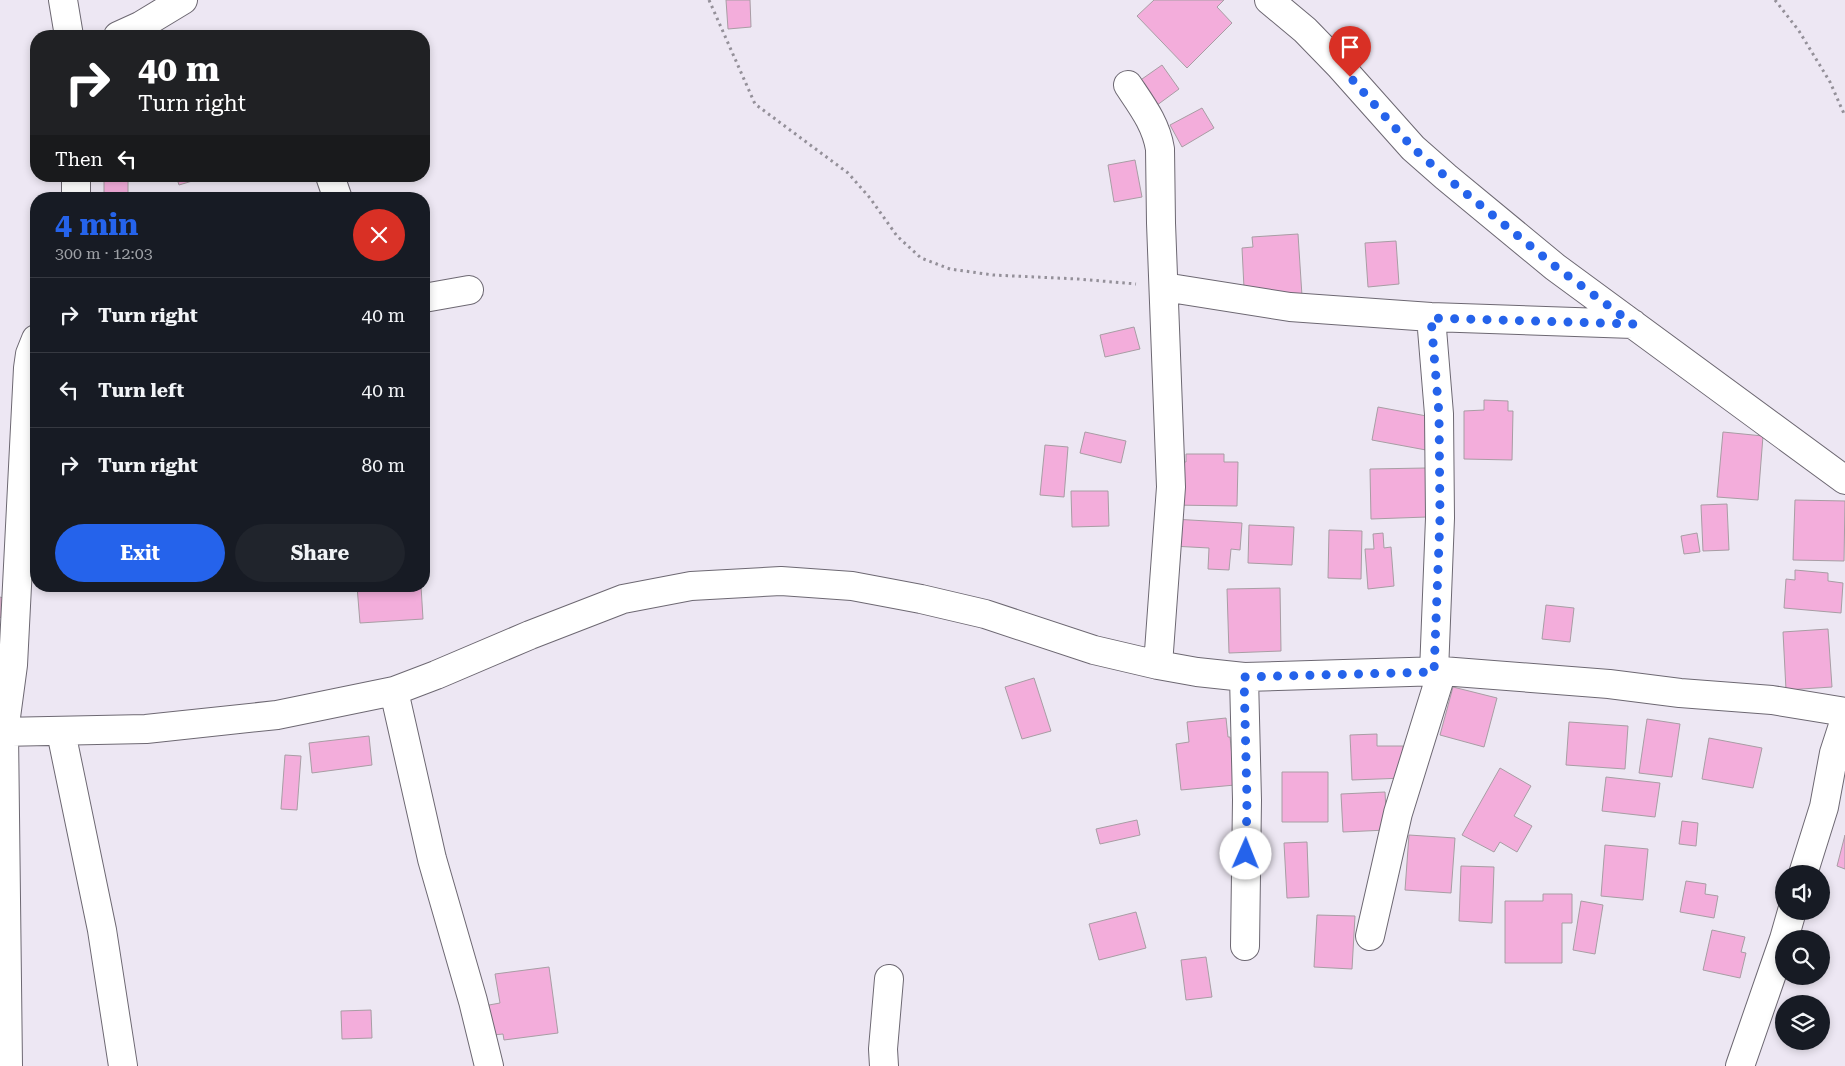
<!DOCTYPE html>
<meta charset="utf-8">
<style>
body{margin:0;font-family:"Roboto Serif",serif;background:#20242c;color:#f1f3f6;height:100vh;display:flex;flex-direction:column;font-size:19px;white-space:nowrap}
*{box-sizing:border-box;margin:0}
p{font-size:16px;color:#9ea1a6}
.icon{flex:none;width:28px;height:28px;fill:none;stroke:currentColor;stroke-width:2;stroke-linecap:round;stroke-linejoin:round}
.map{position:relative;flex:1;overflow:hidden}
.side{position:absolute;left:30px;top:192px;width:400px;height:400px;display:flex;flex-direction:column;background:#171b24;border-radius:20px;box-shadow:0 2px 8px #0003}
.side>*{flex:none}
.top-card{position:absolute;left:30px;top:30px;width:400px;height:152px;border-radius:20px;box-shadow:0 2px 8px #0003;background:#202124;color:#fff;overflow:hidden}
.tools{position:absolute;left:1775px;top:865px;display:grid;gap:10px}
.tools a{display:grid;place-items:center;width:55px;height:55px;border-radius:50%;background:#171b24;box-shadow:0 2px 8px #0003;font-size:25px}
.pin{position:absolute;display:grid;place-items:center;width:42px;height:42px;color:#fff;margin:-51px -21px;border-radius:50% 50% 50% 0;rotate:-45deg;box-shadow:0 0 5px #0007}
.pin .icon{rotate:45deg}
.me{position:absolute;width:55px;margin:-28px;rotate:1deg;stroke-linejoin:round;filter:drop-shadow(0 0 4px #0008)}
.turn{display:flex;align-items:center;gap:18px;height:105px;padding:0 25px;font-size:22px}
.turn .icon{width:65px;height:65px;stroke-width:2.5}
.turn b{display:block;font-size:35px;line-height:42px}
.then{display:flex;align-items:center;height:48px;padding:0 25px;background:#0003;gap:10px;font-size:19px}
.round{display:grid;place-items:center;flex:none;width:52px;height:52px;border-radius:26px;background:#20242c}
.summary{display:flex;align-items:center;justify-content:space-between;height:85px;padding:0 25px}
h1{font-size:30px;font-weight:700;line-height:38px;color:#2563eb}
.button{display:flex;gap:10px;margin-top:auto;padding:10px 25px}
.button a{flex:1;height:58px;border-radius:30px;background:#2563eb;color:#fff;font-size:20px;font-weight:700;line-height:58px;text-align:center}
.button a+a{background:#20242c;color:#f1f3f6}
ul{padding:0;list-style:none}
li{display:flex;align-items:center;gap:15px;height:75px;padding:0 25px;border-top:1px solid #363941}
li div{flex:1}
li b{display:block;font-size:19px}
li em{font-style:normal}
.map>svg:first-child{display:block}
.building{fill:#f3addb;stroke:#a89da4}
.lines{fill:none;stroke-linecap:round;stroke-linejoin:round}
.minor-casing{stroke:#6d6872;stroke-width:30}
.path{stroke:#949099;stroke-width:3;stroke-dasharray:2.5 4;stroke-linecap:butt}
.minor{stroke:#fff;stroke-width:28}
.route{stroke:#2563eb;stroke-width:9;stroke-dasharray:0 16.2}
</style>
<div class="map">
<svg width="1845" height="1066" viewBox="0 0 1845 1066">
<rect width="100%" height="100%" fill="#ede7f3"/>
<path class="building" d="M726 0H750L751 27 728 29Z
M1154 0H1224L1217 7 1232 23 1187 68 1137 16Z
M1162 65 1179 89 1149 111 1132 86Z
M1202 108 1214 128 1182 147 1170 125Z
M1135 160 1142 197 1114 202 1108 165Z
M104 176H128V199H104Z
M176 176H209L179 185Z
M1298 234 1302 296 1255 299 1254 287 1244 288 1242 248 1253 247 1252 237Z
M1396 241 1399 284 1368 287 1365 243Z
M1134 327 1140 349 1105 357 1100 335Z
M1484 400 1508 401V411H1513L1512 460 1464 459V411L1484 410Z
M1378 407 1432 417 1426 450 1372 440Z
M1085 432 1126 441 1121 463 1080 453Z
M1723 432 1763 436 1758 500 1717 497Z
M1045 445 1068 447 1064 497 1040 495Z
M1186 454H1224V462H1238L1237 506 1172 505 1173 461 1186 462Z
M1426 468 1427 517 1371 519 1370 469Z
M1071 491H1108L1109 526 1072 527Z
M1795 500 1845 501 1844 561 1793 560Z
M1727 504 1729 550 1703 551 1701 505Z
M1173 519 1242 523 1240 550 1231 549 1229 570 1208 569 1209 548 1172 546Z
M1249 525 1294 527 1292 565 1248 563Z
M1329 530 1362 531 1361 579 1328 578Z
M1383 533 1384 548 1391 547 1394 586 1368 589 1365 549H1374L1373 534Z
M1697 533 1700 552 1684 554 1681 536Z
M1795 570 1828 573V581L1843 583 1841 613 1784 608 1786 579 1795 580Z
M357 586H421L423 619 360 623Z
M1280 588 1281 651 1229 653 1227 589Z
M0 597 6 599 1 618 0 617Z
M1546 605 1574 608 1570 642 1542 639Z
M1828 629 1832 687 1786 690 1783 632Z
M1034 678 1051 731 1022 739 1005 687Z
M1453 687 1497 698 1484 747 1440 735Z
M1226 718 1228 737H1230L1235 785 1181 790 1176 744 1189 742 1187 722Z
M1647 719 1680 724 1672 777 1639 773Z
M1569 722 1628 726 1625 769 1566 765Z
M1377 734V746H1403L1405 778 1352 780 1350 735Z
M369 736 372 765 312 773 309 743Z
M1709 738 1762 748 1753 788 1702 779Z
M285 755 301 756 297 810 281 809Z
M1500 768 1531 786 1514 816 1532 826 1517 852 1500 842 1494 852 1462 835Z
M1282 772H1328V822H1282Z
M1606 777 1660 783 1655 817 1602 811Z
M1385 792 1387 830 1343 832 1341 794Z
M1137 820 1140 835 1100 844 1096 829Z
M1682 821 1698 823 1696 846 1679 844Z
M1409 835 1455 838 1451 893 1405 890Z
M1845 835V869L1837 866Z
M1307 842 1309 897 1287 898 1284 843Z
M1605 845 1648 849 1643 900 1601 896Z
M1461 866 1494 867 1492 923 1459 921Z
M1686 881 1706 884 1705 894 1718 896 1714 918 1680 912Z
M1543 894H1572V923H1562V963H1505V901H1543Z
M1581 901 1603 905 1595 954 1573 950Z
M1136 912 1146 948 1099 960 1089 924Z
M1317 915 1355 916 1352 969 1314 967Z
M1712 930 1745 937 1741 952 1746 953 1740 978 1703 970Z
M1206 957 1212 997 1186 1000 1181 960Z
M549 967 558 1033 504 1040 503 1034 493 1035 489 1005 500 1003 495 974Z
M371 1010 372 1038 342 1039 341 1011Z"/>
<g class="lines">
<defs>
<path id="minor" d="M63 0 69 36
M1269 0 1305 30 1339 65 1413 148 1446 177 1555 267 1845 480
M118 36 140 26 183 0
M1128 85C1142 106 1156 124 1160 149L1161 223 1171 487 1158 665
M330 176 338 199
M76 199V176
M1164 287 1290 307 1431 317 1633 324
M424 298 469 290
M1431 317 1439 414 1440 518 1434 672
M1244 677 1247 800 1245 946
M394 691 432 859 473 1001 489 1066
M0 732 146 729 277 715 394 691 436 675 530 635 623 599 691 586 781 581 852 586 921 599 985 614 1094 650 1158 665 1197 672 1244 677 1442 671 1609 684 1680 693 1772 700 1845 712
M61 732 102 930 123 1066
M1803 874 1824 807 1834 753 1845 719
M1370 936 1398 813 1442 671
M1784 939 1792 911
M8 1066 4 732 13 665 28 368 30 354 36 339
M884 1066 883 1049 889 979
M1740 1066 1784 939"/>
</defs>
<use href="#minor" class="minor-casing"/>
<path class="path" d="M709 0 755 104 848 173 870 198 897 236 921 258 950 269 993 275 1078 279 1136 284
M1775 0 1799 31 1830 82 1845 116"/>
<use href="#minor" class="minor"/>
</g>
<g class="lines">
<path class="route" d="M1246 854 1247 800 1244 677 1434 672 1440 518 1439 414 1431 318 1633 324 1556 267 1446 177 1413 148 1350 77"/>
</g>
</svg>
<div class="tools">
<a><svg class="icon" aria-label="sound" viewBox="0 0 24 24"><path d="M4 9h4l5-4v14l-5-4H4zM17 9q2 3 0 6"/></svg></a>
<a><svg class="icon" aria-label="search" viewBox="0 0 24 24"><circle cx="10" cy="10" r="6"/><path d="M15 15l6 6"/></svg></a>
<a><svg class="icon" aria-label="layers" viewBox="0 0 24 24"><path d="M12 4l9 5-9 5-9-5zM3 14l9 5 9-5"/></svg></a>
</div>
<div class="pin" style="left:1350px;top:77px;background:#d93025"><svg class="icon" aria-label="arrive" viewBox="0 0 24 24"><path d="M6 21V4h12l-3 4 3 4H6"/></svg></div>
<svg class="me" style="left:1246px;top:854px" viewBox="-20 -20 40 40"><circle r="19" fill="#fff"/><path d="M0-13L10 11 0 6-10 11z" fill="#2563eb"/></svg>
<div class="top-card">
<div class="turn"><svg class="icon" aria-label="right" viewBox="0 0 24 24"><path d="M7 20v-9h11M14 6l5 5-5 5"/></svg><div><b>40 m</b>Turn right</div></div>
<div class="then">Then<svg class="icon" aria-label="left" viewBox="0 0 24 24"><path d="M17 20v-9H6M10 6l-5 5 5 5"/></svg></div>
</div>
<section class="side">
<div class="summary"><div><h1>4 min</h1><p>300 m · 12:03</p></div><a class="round" style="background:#d93025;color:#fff"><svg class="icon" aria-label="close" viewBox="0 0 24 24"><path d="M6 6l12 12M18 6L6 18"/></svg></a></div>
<ul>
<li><svg class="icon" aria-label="right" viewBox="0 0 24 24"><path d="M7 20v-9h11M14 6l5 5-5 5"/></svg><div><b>Turn right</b></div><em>40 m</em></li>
<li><svg class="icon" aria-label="left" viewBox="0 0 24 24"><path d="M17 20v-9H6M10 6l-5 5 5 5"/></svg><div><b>Turn left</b></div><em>40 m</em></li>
<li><svg class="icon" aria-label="right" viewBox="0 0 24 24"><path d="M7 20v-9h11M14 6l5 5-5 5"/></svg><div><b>Turn right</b></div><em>80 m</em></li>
</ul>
<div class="button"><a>Exit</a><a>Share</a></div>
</section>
</div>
